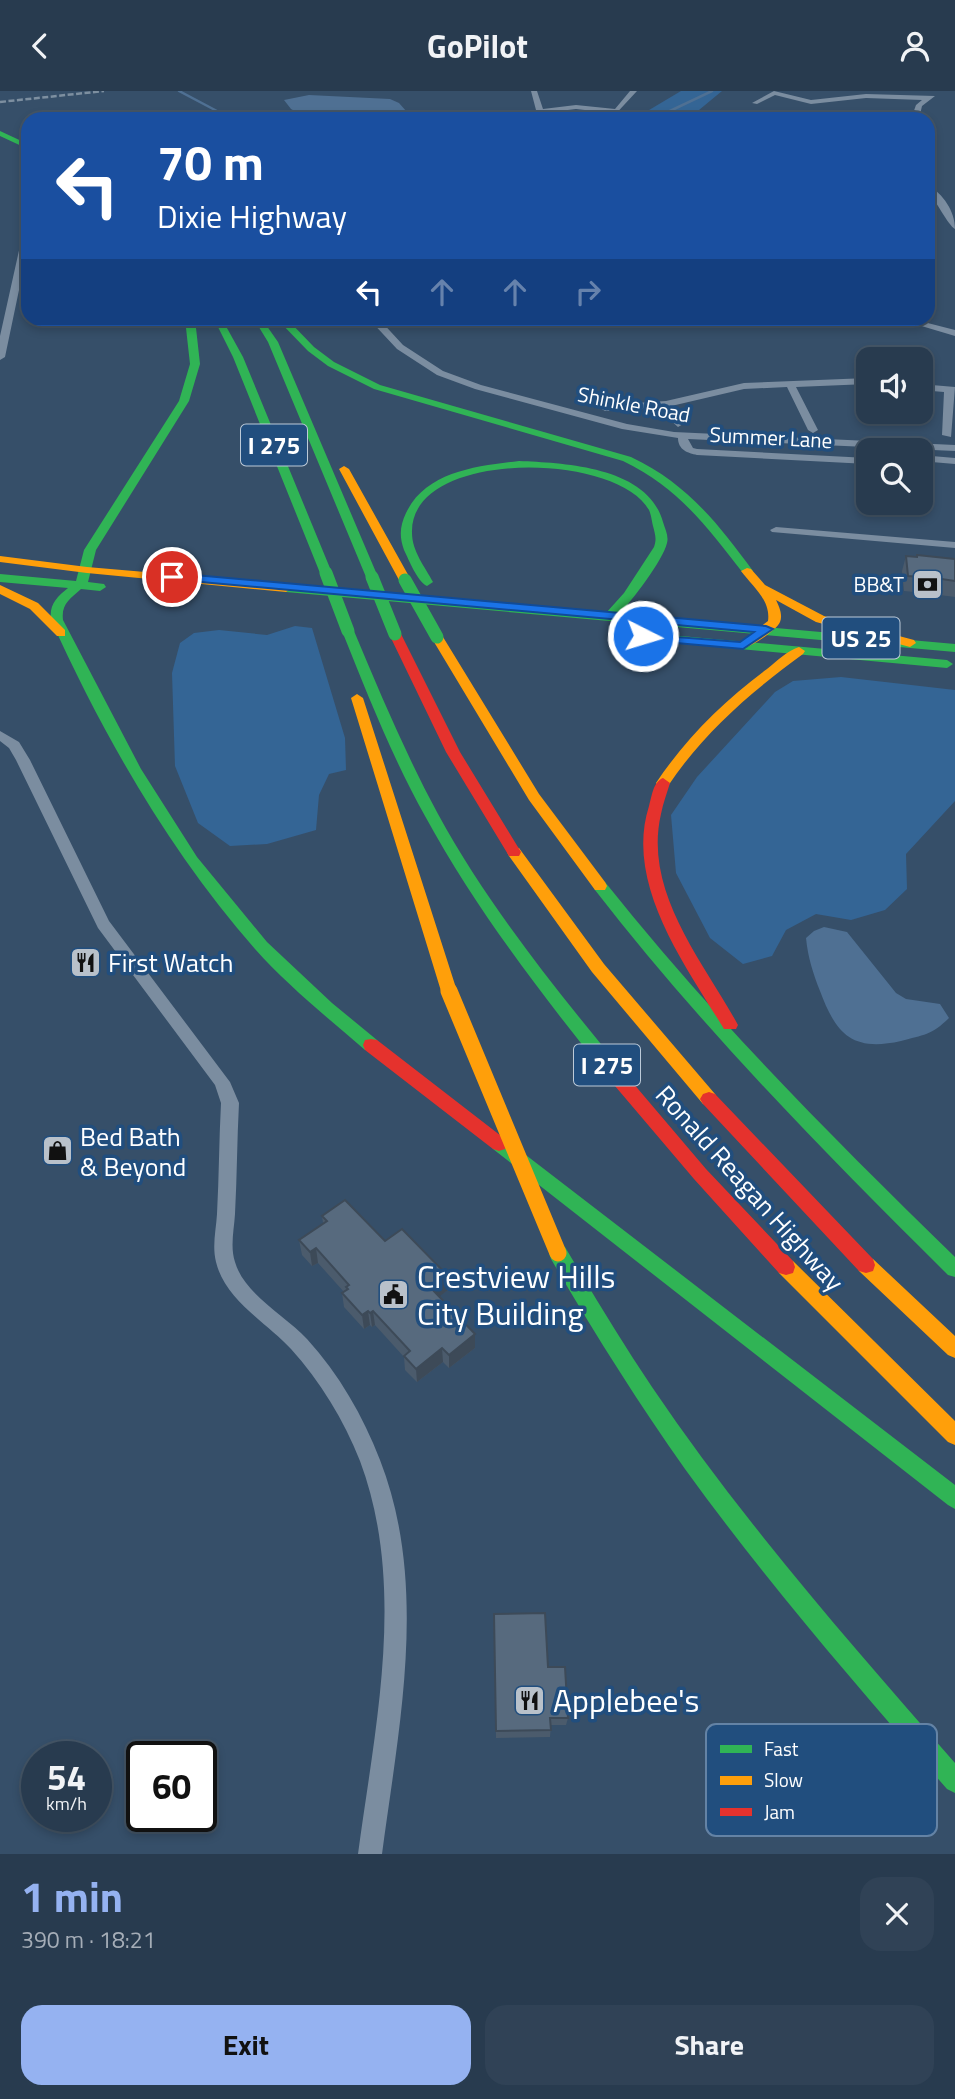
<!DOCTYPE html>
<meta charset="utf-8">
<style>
body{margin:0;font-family:"Titillium Web",sans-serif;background:#304256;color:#f1f3f6;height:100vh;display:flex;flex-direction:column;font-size:26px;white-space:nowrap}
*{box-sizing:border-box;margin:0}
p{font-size:23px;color:#a5adb7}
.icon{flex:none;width:38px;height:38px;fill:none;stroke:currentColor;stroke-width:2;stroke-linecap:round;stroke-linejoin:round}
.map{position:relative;height:1763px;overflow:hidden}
.side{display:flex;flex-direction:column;background:#283b4f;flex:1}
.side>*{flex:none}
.banner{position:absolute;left:21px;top:21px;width:914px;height:214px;border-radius:21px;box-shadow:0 4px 10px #0003,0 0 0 2px #456;background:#1a4fa0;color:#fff;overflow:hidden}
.tools{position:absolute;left:856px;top:256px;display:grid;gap:14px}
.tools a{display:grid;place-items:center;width:77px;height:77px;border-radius:14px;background:#283b4f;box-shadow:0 4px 10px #0003,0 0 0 2px #456;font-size:35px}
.speed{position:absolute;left:21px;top:1650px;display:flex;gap:14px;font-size:35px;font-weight:700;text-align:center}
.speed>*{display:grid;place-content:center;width:91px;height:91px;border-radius:50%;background:#283b4f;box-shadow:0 4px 10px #0003,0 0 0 2px #456;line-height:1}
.speed small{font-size:18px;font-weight:400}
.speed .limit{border:4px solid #111;border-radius:10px;background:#fff;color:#111}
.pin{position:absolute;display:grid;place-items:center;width:60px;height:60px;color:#fff;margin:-30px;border:4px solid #fff;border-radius:50%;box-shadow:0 2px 7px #0007}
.me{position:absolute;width:77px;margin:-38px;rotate:95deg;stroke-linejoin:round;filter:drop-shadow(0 0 5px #0008)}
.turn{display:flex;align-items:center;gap:24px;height:147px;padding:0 21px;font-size:32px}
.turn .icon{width:91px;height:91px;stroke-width:2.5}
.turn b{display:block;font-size:49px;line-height:60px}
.lanes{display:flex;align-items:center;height:66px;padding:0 21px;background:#0003;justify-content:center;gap:35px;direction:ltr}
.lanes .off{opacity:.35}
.round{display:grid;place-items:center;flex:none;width:74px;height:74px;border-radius:21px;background:#304256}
.headline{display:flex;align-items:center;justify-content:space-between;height:119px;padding:0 21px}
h1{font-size:42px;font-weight:700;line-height:52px;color:#95b2f1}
.button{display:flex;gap:14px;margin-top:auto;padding:14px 21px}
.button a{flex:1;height:80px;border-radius:21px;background:#95b2f1;color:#111;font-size:28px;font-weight:700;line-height:80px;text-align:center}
.button a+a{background:#304256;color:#f1f3f6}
header{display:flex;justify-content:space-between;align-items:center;height:91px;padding:0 21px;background:#283b4f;font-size:32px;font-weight:700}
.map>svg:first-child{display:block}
.green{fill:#346595}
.water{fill:#4f7093}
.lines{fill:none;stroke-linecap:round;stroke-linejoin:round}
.stream{stroke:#4f7093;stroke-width:2.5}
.street{fill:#7b8da0;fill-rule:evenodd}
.fast{fill:#30b455;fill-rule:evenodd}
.slow{fill:#ff9f0a;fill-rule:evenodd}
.jam{fill:#e5322d;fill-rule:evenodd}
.rail{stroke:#7d8fa0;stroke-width:2.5;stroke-dasharray:6 2.5;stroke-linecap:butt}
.fast-bridge{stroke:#30b455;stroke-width:13}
.slow-bridge{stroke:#ff9f0a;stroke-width:17}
.wall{fill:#4b5b6c}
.shaded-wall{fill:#3d4a58}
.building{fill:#576a7e;stroke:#3d4a58;stroke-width:2}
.route{fill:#1a73e8;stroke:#114b97;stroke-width:2}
.labels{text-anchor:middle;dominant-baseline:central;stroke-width:7;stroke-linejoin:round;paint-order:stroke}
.far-street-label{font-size:21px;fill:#fff;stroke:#214e7e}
.far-poi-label{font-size:21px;fill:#fff;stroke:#214e7e;text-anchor:end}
.shield{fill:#214e7e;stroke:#bccad8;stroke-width:2}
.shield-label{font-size:24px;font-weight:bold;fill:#fff}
.poi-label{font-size:26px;fill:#fff;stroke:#214e7e;text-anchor:start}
.street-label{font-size:26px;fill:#fff;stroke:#214e7e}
.near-poi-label{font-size:32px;fill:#fff;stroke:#214e7e;text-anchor:start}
.key{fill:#214e7e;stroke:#6483a5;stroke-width:2}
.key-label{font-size:19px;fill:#fff}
</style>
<header><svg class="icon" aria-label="back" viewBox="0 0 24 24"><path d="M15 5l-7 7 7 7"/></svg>GoPilot<svg class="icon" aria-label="person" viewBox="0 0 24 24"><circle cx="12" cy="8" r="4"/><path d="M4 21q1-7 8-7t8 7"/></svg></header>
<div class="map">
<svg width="955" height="1763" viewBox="0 0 955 1763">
<rect width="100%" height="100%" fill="#364f69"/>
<path class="green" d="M681 0H722L699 19 685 23 701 28H634Z
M295 535 312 537 345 647 346 679 329 683 319 704 316 739 267 753 230 755 198 732 175 675 172 582 180 552 194 542 219 539 267 544Z
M841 586 955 599V710L906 763 907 798 885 819 851 829 816 823 786 839 772 865 743 873 710 847 676 782 671 724 697 686 775 601 793 590Z"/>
<path class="water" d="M309 4 390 8 399 12 407 21 393 28H309L291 18 284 9Z
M824 836 847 841 896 902 906 908 940 913 949 927C932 944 923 944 901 950 852 961 836 943 820 900 813 882 808 867 806 847L814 840Z"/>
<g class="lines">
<path class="stream" d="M179 0 232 28
M653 28 712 0"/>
<path class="street" d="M531 0H537L543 18 576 14 615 18 630 0H637L611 28 607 26 611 22 576 18 519 25 428 28 421 26 536 19Z
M774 0 811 9 866 3 935 5 922 15 919 28H911L916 14 922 9 866 7 811 13 775 4 757 13 752 12Z
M716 21 761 26 765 28 714 24Z
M928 94C943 103 955 120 955 138 948 134 936 110 928 100Z
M28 135V156L5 266 0 269V245L24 137Z
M369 228H379L403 254 443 280 481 294 627 333 674 341 955 354V360L688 348 693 357 697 358 868 367V373L697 364C688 362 678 359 678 347L622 338 475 298 437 284 397 258Z
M477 228H536L531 231 481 232Z
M898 228H912L955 239V245Z
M868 287V293L796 296 818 339 813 342 808 339 787 296 744 298 667 316 683 333 678 336 657 317 605 320 600 317 605 314 666 310 744 292Z
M920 293 955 296 951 346 942 344 944 301 920 299Z
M920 364 955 367V373L920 370Z
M776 436 955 451V457L772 441 770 439Z
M0 640 19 651 30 669 109 830 230 991 239 1012C237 1049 237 1086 235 1123 234 1139 230 1156 235 1171 244 1203 285 1224 307 1248 339 1283 363 1325 380 1369 429 1495 399 1634 382 1763H358C375 1635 407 1496 360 1370 344 1329 320 1290 291 1258 266 1231 225 1209 216 1171 212 1155 216 1139 217 1123 219 1086 219 1049 221 1012L215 994 98 837 16 669 9 657 0 650Z"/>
<path class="fast" d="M0 40 28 53V58L0 45Z
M185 228H195L200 273 189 310 96 459 88 491 104 493 106 496 100 500 81 498C70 508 61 513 63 529L141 678 197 766 267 851 332 912 377 949 379 954 377 959H365C328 927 288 895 255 858 170 761 104 646 51 529 49 513 57 506 68 497L0 491V483L76 490 84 459 179 310 190 273Z
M214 228H222L243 266 332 482 330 484H322L320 482 233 266Z
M254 228H262L278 251 378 486 376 488 372 490 366 486 268 251Z
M277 228H287L314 256 334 271 380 294 631 366C686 392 717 431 753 480L751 482H743C706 435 679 397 623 370L374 298 328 275 308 260Z
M519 370C566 372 648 376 663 431 665 438 669 445 667 452 663 469 632 510 619 523L955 553V561L286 501 280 497 286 493 606 522 624 502 654 456C657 448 655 443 653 435 652 431 651 423 649 419 615 360 409 358 412 442 412 460 425 476 433 491L427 495C417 490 409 469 404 459 399 445 400 435 406 422 426 380 478 375 519 370Z
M348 536 354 540C380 602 406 664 438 723 490 818 559 902 627 985L629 990 627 995H615C546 909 478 822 425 725 392 666 367 602 342 540Z
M625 540 947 569 953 573 947 577 621 547 619 544Z
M600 790 605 791C712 926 832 1046 955 1166V1186L948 1184C824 1061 702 937 595 799L593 795 595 791Z
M499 1046 505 1048 955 1394V1418L948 1414 493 1058 490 1053 493 1048Z
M558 1154 565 1156C593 1203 621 1250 652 1296 742 1429 849 1551 955 1672V1702L947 1698C856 1594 766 1490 685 1378 637 1310 593 1240 551 1168L549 1162 551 1156Z"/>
<path class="slow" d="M344 375 349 378 411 489 409 491H401L399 489 339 378Z
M0 465 87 476 286 493 292 497 286 501 87 482 0 471Z
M747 477 751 478 765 494 824 525 914 549 916 552 910 556 816 531 776 509C779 515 783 524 780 531 776 540 747 559 739 558V552L768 530C771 509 752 495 741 480Z
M0 494 38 512 65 539V545H57L30 518 0 503Z
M437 542 443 546 539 703 605 791 607 795 605 799H595L529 709 431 546Z
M799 556 805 560 803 563C751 601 704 641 668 695H658L656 692C686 647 724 610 767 578 777 570 787 560 799 556Z
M357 603 363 607 457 900 455 904H443L441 900 351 607Z
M514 756 519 757 604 873 715 1003 718 1008 715 1013 709 1015 703 1013 592 881 509 765 507 761Z
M866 1166 873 1168 955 1245V1267L948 1264 859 1180 857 1174 859 1168Z
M786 1168 793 1170 955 1330V1354L948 1351 779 1182 777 1176 779 1170Z"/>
<path class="jam" d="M395 539 401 543 460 661 521 761 519 765H509L446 661 389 543Z
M663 687 670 692C667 702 663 712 661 723 643 801 703 870 738 934L736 938H724C686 875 624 793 649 715 652 705 653 691 663 687Z
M371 948 377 949 505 1048 508 1053 505 1058 499 1060 493 1058 365 959 363 954 365 949Z
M621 983 627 985 706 1078 793 1170 795 1176 793 1182 786 1184 779 1182 694 1088 615 995 613 990 615 985Z
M709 1001 715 1003 873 1168 875 1174 873 1180 866 1182 859 1180 703 1013 700 1008 703 1003Z"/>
<path class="rail" d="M0 11 104 0"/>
<path class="fast-bridge" d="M326 482 348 540
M372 486 395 543
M405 489 437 546"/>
<path class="slow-bridge" d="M449 900 558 1162"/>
</g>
<path class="wall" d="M906 465 955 468V506L932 503 931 505 916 504 915 501 904 500 902 480Z
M322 1125 385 1150 447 1184 448 1199 439 1205 475 1257 449 1277 443 1271 417 1291 405 1279 404 1266 375 1234 372 1236 370 1234 364 1238 344 1216 342 1202 344 1201 318 1172 312 1175 302 1164 299 1149 323 1132Z
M494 1531 548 1576 568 1627 566 1634H551L550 1646 496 1647Z"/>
<path class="shaded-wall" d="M316 1157 318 1172 312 1175 310 1161Z
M447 1184 448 1199 432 1211 431 1197Z
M368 1220 370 1234 364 1238 362 1224Z
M373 1220 375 1234 372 1236 370 1222Z
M475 1243V1257L449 1277V1264Z
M442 1257 443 1271 417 1291 416 1278Z"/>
<path class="building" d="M917 464 955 468V490L935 487 936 489 920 488V486L908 485 906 465 917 466Z
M345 1109 385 1150 402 1138 447 1184 431 1197 475 1243 449 1264 442 1257 416 1278 404 1265 410 1260 373 1220 370 1222 368 1220 362 1224 342 1202 348 1198 346 1196 349 1194 316 1157 310 1161 299 1149 327 1130 322 1125Z
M545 1522 548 1576H565L568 1627H550L551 1639 496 1640 494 1523Z"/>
<path class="route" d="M172 482 766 535 773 538 743 558 643 549 638 548V543L740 551 754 541 168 488 166 486Z"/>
<defs>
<symbol id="bank-square" viewBox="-11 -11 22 22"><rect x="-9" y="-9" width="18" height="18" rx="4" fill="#b9c1ca" stroke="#214e7e"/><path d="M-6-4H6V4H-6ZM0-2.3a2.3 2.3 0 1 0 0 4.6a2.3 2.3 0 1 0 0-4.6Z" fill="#111"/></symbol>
<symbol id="restaurant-square" viewBox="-11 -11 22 22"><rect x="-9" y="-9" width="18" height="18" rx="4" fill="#b9c1ca" stroke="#214e7e"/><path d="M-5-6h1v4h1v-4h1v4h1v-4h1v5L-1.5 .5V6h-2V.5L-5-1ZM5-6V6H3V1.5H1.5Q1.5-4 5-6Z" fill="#111"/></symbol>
<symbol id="shop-square" viewBox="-11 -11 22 22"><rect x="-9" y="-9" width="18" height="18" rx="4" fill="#b9c1ca" stroke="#214e7e"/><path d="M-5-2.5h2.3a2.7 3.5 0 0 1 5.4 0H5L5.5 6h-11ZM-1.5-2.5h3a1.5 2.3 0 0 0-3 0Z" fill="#111"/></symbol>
<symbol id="civic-square" viewBox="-11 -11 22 22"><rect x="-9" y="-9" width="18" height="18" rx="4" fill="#b9c1ca" stroke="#214e7e"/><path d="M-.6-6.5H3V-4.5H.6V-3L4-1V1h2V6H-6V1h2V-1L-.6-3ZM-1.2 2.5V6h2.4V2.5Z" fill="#111"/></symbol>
</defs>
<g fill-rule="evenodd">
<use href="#bank-square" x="910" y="476" width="35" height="35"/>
<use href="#restaurant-square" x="68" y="854" width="35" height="35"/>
<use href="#shop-square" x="40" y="1042" width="35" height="35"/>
<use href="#civic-square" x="376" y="1186" width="35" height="35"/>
<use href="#restaurant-square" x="512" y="1592" width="35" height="35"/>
</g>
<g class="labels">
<g class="far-street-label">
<text transform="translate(634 313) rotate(11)">Shinkle Road</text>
<text transform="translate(771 346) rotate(3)">Summer Lane</text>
</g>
<g class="far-poi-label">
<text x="904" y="493">BB&amp;T</text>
</g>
<g class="shield">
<rect x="241" y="333.5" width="66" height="41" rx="5"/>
<rect x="822.5" y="526.5" width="77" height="41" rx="5"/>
<rect x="574" y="953.5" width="66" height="41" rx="5"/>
</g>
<g class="shield-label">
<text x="274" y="354">I 275</text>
<text x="861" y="547">US 25</text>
<text x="607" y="974">I 275</text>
</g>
<g class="poi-label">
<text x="108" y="871">First Watch</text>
<text x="80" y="1045">Bed Bath<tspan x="80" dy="30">&amp; Beyond</tspan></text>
</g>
<g class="street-label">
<text transform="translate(750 1097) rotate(48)">Ronald Reagan Highway</text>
</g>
<g class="near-poi-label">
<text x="417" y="1185">Crestview Hills<tspan x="417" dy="37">City Building</tspan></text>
<text x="553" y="1609">Applebee's</text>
</g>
</g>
<rect x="706" y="1633" width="231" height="112" rx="10" class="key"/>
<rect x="720" y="1654" width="32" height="8" fill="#30b455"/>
<rect x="720" y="1685" width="32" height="9" fill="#ff9f0a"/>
<rect x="720" y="1717" width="32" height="8" fill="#e5322d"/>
<g class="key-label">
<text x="764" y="1665">Fast</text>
<text x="764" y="1696">Slow</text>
<text x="764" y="1728">Jam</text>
</g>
</svg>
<div class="tools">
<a><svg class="icon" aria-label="sound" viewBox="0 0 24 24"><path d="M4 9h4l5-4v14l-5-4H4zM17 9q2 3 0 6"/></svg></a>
<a><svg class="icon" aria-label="search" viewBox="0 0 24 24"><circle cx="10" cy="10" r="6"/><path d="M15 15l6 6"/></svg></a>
</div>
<div class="speed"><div>54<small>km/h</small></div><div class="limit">60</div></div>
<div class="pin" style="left:172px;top:486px;background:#d93025"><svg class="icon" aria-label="arrive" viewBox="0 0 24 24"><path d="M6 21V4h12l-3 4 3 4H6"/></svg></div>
<svg class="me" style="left:643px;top:545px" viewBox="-20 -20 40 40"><circle r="17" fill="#1a73e8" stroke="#fff" stroke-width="3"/><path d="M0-11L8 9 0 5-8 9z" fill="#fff"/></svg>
<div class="banner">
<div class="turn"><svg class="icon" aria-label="left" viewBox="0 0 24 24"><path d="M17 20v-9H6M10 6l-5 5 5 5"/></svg><div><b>70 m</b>Dixie Highway</div></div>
<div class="lanes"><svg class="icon" aria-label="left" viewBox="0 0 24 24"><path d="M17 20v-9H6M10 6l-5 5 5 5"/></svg><svg class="icon off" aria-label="ahead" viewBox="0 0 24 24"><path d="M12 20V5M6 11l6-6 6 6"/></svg><svg class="icon off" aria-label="ahead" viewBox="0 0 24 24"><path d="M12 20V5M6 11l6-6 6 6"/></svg><svg class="icon off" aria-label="right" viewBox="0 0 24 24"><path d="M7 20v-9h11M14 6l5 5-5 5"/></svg></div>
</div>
</div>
<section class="side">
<div class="headline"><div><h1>1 min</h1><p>390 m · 18:21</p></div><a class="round"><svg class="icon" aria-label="close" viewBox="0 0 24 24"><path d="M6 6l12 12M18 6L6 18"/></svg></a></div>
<div class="button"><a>Exit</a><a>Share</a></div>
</section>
